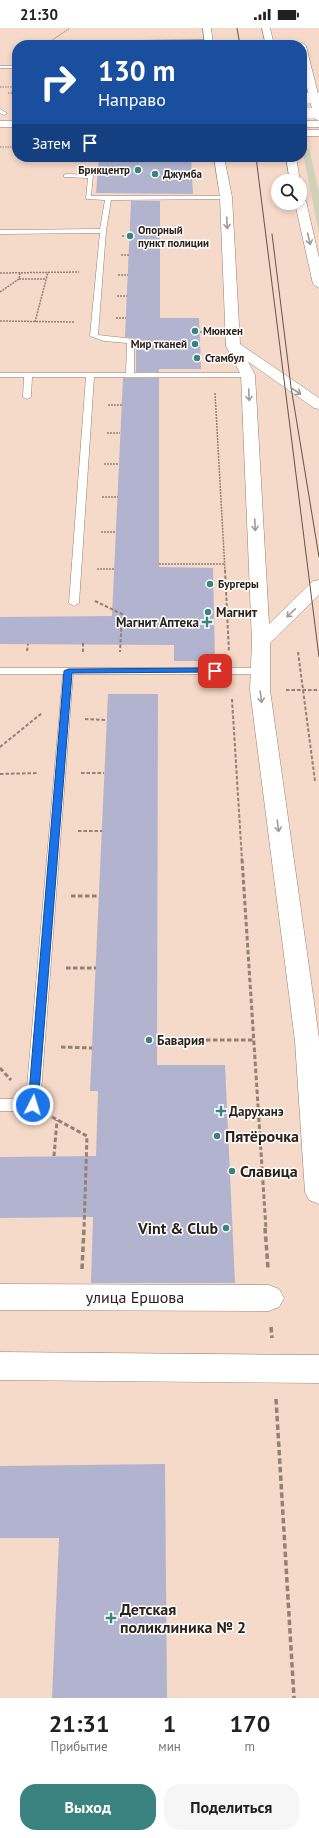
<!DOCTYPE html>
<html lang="ru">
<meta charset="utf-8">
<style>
body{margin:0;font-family:"PT Sans",sans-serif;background:#f6f6f6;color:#202124;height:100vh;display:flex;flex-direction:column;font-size:15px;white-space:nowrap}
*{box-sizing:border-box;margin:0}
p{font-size:13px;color:#757577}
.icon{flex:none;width:22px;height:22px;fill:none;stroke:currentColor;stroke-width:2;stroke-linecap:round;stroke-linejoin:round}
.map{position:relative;height:1670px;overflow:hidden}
.side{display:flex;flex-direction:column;background:#fff;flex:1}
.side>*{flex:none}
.top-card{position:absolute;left:12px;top:12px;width:295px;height:122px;border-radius:16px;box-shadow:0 2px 6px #0003;background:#1a4fa0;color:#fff;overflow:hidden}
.fabs{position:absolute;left:271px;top:146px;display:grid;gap:8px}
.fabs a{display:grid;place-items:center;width:36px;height:36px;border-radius:50%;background:#fff;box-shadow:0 2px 6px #0003;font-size:20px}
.pin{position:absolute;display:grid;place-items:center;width:34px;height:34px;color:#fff;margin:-17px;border-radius:8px;box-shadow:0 2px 6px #0006}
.me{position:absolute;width:44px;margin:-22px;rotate:5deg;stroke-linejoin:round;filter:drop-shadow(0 0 3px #0008)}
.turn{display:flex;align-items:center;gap:14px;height:84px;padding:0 20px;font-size:18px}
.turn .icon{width:52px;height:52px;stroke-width:2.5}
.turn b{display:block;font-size:28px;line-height:34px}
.then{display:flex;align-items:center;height:38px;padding:0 20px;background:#0003;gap:8px;font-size:15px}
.eta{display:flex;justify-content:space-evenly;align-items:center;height:68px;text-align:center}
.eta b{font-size:24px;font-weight:800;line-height:28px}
.button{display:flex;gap:8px;margin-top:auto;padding:8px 20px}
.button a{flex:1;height:46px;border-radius:16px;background:#3b8381;color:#fff;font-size:16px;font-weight:800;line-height:46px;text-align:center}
.button a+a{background:#f6f6f6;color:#202124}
.status{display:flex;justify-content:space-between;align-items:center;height:28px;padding:0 20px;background:#fff;direction:ltr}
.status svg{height:11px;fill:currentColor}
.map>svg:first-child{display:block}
.green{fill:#cfd2b8}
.building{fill:#b2b4cf}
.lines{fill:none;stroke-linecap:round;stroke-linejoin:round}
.lane-casing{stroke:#9a8172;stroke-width:1}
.street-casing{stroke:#9a8172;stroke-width:1}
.secondary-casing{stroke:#9a8172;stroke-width:1}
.primary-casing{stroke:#9a8172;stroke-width:1}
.path-far4{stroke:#948075;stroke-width:1;stroke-dasharray:1.5 1;stroke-linecap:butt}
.path-far3{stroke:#948075;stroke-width:1.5;stroke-dasharray:2 1;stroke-linecap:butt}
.path-far2{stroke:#948075;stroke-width:2;stroke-dasharray:3.5 2;stroke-linecap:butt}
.path-far1{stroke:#948075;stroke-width:3;stroke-dasharray:4.5 2.5;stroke-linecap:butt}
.path{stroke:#948075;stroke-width:3.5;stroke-dasharray:5.5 3;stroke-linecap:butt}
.lane{fill:#fff;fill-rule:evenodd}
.street{fill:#fff;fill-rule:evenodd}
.secondary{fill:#fff;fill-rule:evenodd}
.primary{fill:#fff;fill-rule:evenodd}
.tram{stroke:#63544b;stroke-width:1}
.secondary-bridge-casing{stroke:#9a8172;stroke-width:10;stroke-linecap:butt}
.primary-bridge-casing{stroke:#9a8172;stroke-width:10;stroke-linecap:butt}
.secondary-bridge{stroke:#fff;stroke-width:10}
.primary-bridge{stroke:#fff;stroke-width:10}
.oneway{stroke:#a09b98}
.route{fill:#1a73e8;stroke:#114b97}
.poi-dot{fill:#3b8381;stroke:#fff;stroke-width:1.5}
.labels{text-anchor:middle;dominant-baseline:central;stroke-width:3;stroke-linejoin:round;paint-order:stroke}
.far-poi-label{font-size:11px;font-weight:bold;fill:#2c211b;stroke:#fff;text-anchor:start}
.poi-label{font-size:13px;font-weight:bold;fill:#2c211b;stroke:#fff;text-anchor:start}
.near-poi-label{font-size:16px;font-weight:bold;fill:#2c211b;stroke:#fff;text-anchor:start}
.near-street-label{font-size:16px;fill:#2c211b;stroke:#fff}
</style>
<div class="status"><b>21:30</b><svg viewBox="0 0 49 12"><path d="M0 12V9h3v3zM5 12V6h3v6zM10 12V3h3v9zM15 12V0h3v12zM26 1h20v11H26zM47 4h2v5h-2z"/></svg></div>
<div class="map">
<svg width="319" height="1670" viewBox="0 0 319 1670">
<rect width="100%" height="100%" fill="#f5d9c9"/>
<path class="green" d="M302 120H309L319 164V205Z"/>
<path class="building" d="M99 129H191L193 166 96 165Z
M131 173H160V290H199L201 341H159V344H136V311L125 309Z
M123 350H159V539L213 540 215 633H174V617L0 616V589L112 588Z
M108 666H158L157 1037H225L235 1255H91L93 1189 0 1190V1129L96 1128 98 1063H90Z
M165 1436 167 1670H52L59 1510H0V1438Z"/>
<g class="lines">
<defs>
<path id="lane" d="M209 12 211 14H110L112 13Z
M0 38H17V40H0Z
M0 81 7 85 4 87 0 85Z
M66 146 93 147 91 168H228L229 169 226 171 111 172 106 203 98 307 134 311V345H248L252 347 248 349H94L79 575 74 578 69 575 86 349H32L31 369 27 371 23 369 24 349H0V345H126L127 315 104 313 90 308 100 205 0 206V202L100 201 105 172 86 171 88 150 64 149V147Z
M0 640H261L266 643 261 646H73L40 1077 38 1081 33 1083H0V1071H26L63 646H0Z"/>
<path id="street" d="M233 314 238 315 240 318 255 347 269 596 313 553 319 552V567L270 615V662L319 1010V1176L309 1172 305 1164 295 1013 250 662 252 614 241 347 226 318 228 315Z
M0 1256 269 1257 279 1261 284 1270 279 1279 269 1283 0 1282Z
M0 1324 319 1327V1355L0 1352Z"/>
<path id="secondary" d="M203 0H211L213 17H205Z
M262 0H270L274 17H266Z
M302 15 306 18 319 70V93L314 90 302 37V17H298Z
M302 102H319V108H302Z
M214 129H224L232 169 240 316 319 370V381L314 380 226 318 220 169Z
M286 129H296L300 153V154L290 153Z
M300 170 306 173 319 230V260L313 256 295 175H300Z"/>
<path id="primary" d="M0 93H17V99H0Z
M302 93H319V99H302Z"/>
</defs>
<use href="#lane" class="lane-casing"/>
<use href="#street" class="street-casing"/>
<use href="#secondary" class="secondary-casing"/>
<use href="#primary" class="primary-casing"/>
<path class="path-far4" d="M45 17 70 0
M0 59H17
M8 65H17
M0 119H17"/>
<path class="path-far3" d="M122 208H129
M121 227H129
M0 245 79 244
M118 247H128
M19 251H46
M0 264 19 251 20 245
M117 268H127
M116 290H126
M0 293 75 294
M35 294 48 244
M200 304H209
M215 365 225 543
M108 377H122
M107 405H120
M104 436H119
M102 469H118
M101 504H116
M159 536H224
M97 541H114"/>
<path class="path-far2" d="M225 542 229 624
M95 573 122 586 120 624
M83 615V625
M27 623 28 616
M298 624 315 753
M286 662H319
M232 671 242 832
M85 691 107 692
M0 719 42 685
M81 745H104
M0 746 38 745
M78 803H102"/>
<path class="path-far1" d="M242 831 266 1201
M71 868H99
M66 940H96
M157 1012H253
M61 1019 92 1020
M0 1040 11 1052
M52 1089 87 1108 84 1201
M54 1128 57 1092"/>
<path class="path" d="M265 1200 268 1240
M82 1241 84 1200
M271 1299 272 1310
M276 1371 294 1670"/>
<use href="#lane" class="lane"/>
<use href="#street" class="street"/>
<use href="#secondary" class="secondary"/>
<use href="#primary" class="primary"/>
<path class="tram" d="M237 0 240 17
M256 129 319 629
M272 206 291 359 319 529"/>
<defs>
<path id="secondary-bridge" d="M302 70H319"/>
<path id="primary-bridge" d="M302 85H319"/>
</defs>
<use href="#secondary-bridge" class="secondary-bridge-casing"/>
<use href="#primary-bridge" class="primary-bridge-casing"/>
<use href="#secondary-bridge" class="secondary-bridge"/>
<use href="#primary-bridge" class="primary-bridge"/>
</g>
<defs><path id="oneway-shaft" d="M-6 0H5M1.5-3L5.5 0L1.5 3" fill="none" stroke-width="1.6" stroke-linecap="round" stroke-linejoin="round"/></defs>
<g class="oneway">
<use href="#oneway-shaft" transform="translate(227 195) rotate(87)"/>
<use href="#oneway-shaft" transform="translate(309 211) rotate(77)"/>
<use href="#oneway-shaft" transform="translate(296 363) rotate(33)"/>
<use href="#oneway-shaft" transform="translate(249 367) rotate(87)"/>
<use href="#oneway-shaft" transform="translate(255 497) rotate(87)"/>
<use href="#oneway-shaft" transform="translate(291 585) rotate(136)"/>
<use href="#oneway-shaft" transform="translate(261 669) rotate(82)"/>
<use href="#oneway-shaft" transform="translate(278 798) rotate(82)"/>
</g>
<path class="route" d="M215 640 217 641V644L72 645 38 1077 33 1081 29 1080 28 1077 64 643 68 641Z"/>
<g class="poi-dot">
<circle cx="138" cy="142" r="4"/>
<circle cx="155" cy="146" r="4"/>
<circle cx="130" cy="208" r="4"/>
<circle cx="195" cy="303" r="4"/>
<circle cx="195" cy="316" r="4"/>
<circle cx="197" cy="330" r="4"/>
<circle cx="210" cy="556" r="4"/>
<circle cx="208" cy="584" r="4"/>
<path d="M205 588h4v4h4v4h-4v4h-4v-4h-4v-4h4z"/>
<circle cx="149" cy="1012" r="4"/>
<path d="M219 1077h4v4h4v4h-4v4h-4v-4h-4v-4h4z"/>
<circle cx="217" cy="1108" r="4"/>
<circle cx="232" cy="1143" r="4"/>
<circle cx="226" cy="1200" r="4"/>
<path d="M109 1584h4v4h4v4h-4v4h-4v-4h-4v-4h4z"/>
</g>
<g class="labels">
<g class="far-poi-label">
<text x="130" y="142" text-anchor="end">Брикцентр</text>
<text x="163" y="146">Джумба</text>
<text x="138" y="202">Опорный<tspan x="138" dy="13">пункт полиции</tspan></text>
<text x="203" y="303">Мюнхен</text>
<text x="187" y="316" text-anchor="end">Мир тканей</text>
<text x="205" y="330">Стамбул</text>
<text x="218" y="556">Бургеры</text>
</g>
<g class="poi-label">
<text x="216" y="584">Магнит</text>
<text x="199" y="594" text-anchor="end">Магнит Аптека</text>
<text x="157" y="1012">Бавария</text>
<text x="229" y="1083">Даруханэ</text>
</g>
<g class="near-poi-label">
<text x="225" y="1108">Пятёрочка</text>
<text x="240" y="1143">Славица</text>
<text x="218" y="1200" text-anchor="end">Vint &amp; Club</text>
<text x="120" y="1581">Детская<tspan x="120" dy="18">поликлиника № 2</tspan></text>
</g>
<g class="near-street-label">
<text x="135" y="1269">улица Ершова</text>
</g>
</g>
</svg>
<div class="fabs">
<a><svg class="icon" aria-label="search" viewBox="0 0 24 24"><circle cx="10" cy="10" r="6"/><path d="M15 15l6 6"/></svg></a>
</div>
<div class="pin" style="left:215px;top:643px;background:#d93025"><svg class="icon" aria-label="arrive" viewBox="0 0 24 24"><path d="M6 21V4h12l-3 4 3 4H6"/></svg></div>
<svg class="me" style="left:33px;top:1077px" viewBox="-20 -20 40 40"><circle r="17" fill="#1a73e8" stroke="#fff" stroke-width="3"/><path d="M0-11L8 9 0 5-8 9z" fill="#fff"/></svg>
<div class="top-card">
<div class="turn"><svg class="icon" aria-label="right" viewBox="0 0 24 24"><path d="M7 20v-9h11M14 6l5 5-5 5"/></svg><div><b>130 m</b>Направо</div></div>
<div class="then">Затем<svg class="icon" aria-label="arrive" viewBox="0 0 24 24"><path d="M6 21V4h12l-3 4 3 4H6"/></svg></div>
</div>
</div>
<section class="side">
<div class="eta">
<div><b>21:31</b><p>Прибытие</p></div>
<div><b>1</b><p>мин</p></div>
<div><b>170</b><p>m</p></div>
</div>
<div class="button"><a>Выход</a><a>Поделиться</a></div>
</section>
